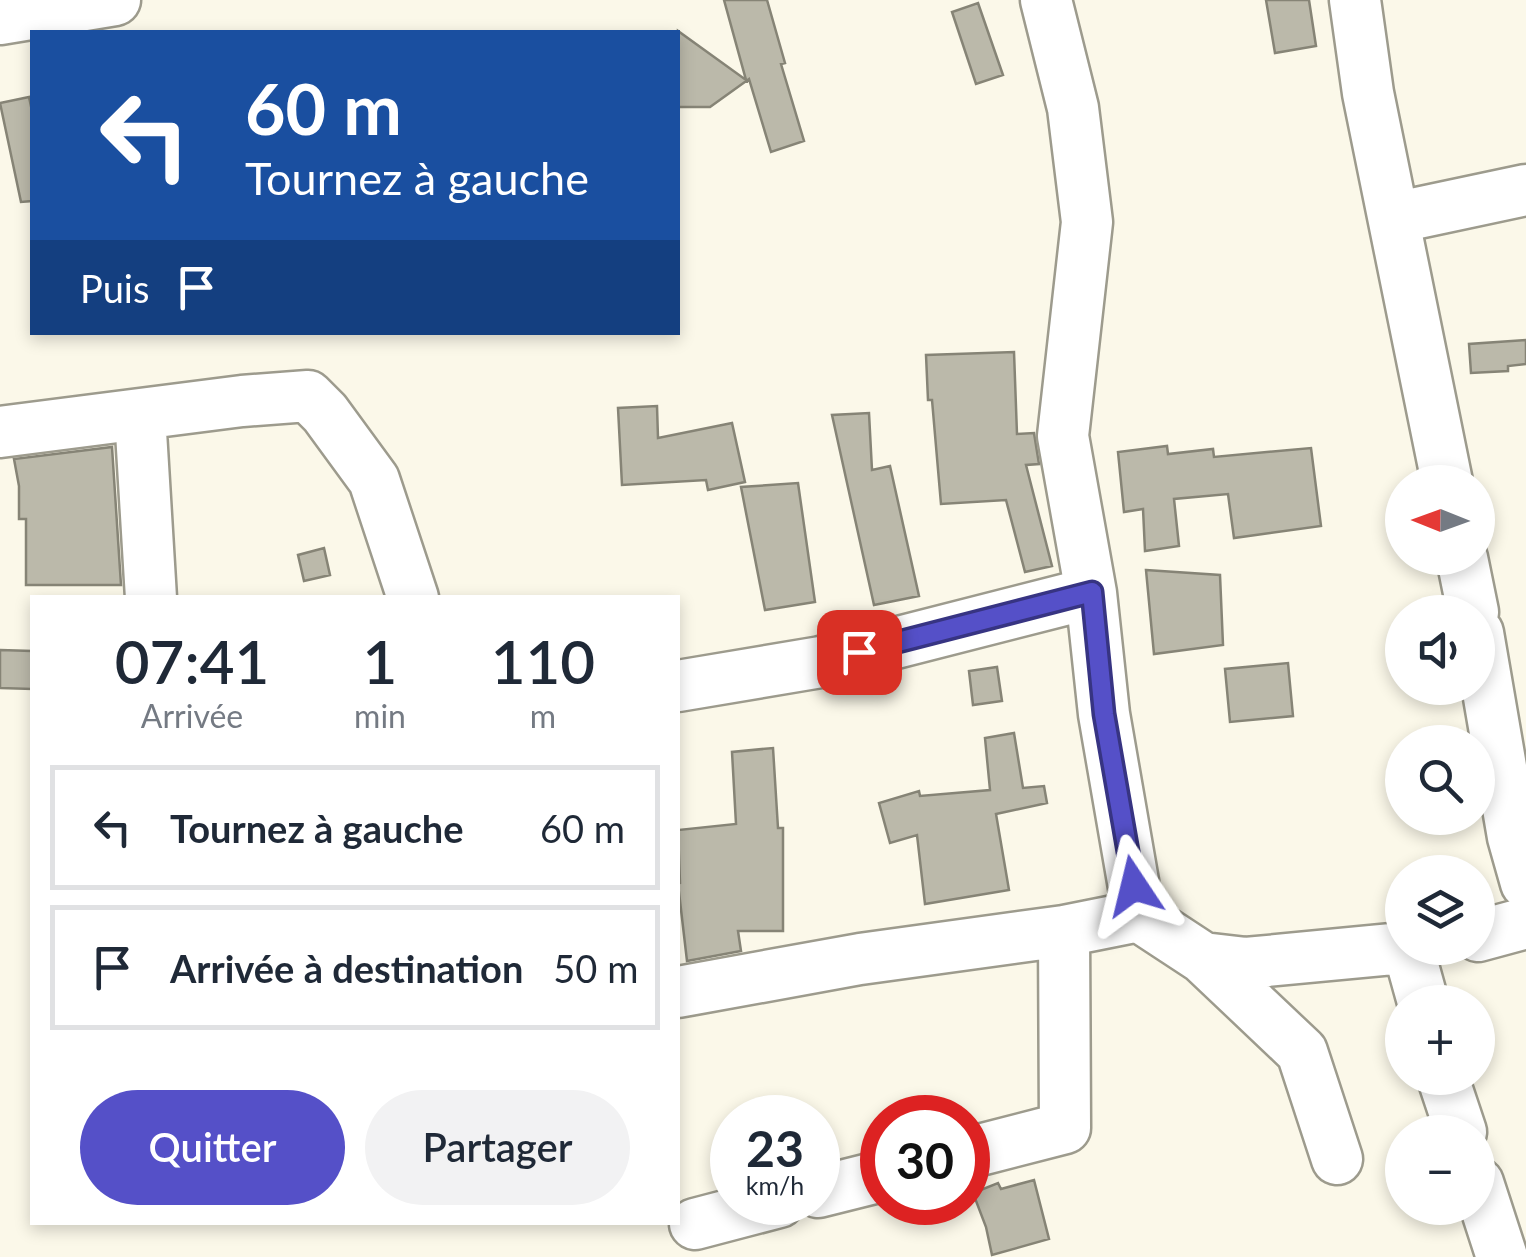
<!DOCTYPE html>
<html lang="fr">
<meta charset="utf-8">
<style>
body{margin:0;font-family:Lato,sans-serif;background:#f2f2f3;color:#1f2937;height:100vh;display:flex;flex-direction:column;font-size:38px;white-space:nowrap}
*{box-sizing:border-box;margin:0}
p{font-size:32px;color:#747a83}
.icon{flex:none;width:55px;height:55px;fill:none;stroke:currentColor;stroke-width:2;stroke-linecap:round;stroke-linejoin:round}
.map{position:relative;flex:1;overflow:hidden}
.drawer{position:absolute;left:30px;top:595px;width:650px;height:630px;display:flex;flex-direction:column;background:#fff;border-radius:0px;box-shadow:0 5px 15px #0003}
.drawer>*{flex:none}
.guide{position:absolute;left:30px;top:30px;width:650px;height:305px;border-radius:0px;box-shadow:0 5px 15px #0003;background:#1a4fa0;color:#fff;overflow:hidden}
.needle{width:65px;rotate:271deg}
.tools{position:absolute;left:1385px;top:465px;display:grid;gap:20px}
.tools a{display:grid;place-items:center;width:110px;height:110px;border-radius:50%;background:#fff;box-shadow:0 5px 15px #0003;font-size:50px}
.speed{position:absolute;left:710px;top:1095px;display:flex;gap:20px;font-size:50px;font-weight:700;text-align:center}
.speed>*{display:grid;place-content:center;width:130px;height:130px;border-radius:50%;background:#fff;box-shadow:0 5px 15px #0003;line-height:1}
.speed small{font-size:25px;font-weight:400}
.speed .limit{border:15px solid #d22;background:#fff;color:#111}
.pin{position:absolute;display:grid;place-items:center;width:85px;height:85px;color:#fff;margin:-42px;border-radius:20px;box-shadow:0 5px 15px #0006}
.me{position:absolute;width:110px;margin:-55px;rotate:350deg;stroke-linejoin:round;filter:drop-shadow(0 0 8px #0008)}
.turn{display:flex;align-items:center;gap:35px;height:210px;padding:0 50px;font-size:45px}
.turn .icon{width:130px;height:130px;stroke-width:2.5}
.turn b{display:block;font-size:70px;line-height:85px}
.then{display:flex;align-items:center;height:95px;padding:0 50px;background:#0003;gap:20px;font-size:38px}
.eta{display:flex;justify-content:space-evenly;align-items:center;height:170px;text-align:center}
.eta b{font-size:60px;font-weight:600;line-height:70px}
.primary-button{display:flex;gap:20px;margin-top:auto;padding:20px 50px}
.primary-button a{flex:1;height:115px;border-radius:60px;background:#5550c8;color:#fff;font-size:40px;font-weight:600;line-height:115px;text-align:center}
.primary-button a+a{background:#f2f2f3;color:#1f2937}
ul{padding:0;list-style:none}
li{display:flex;align-items:center;gap:30px;height:125px;margin:0 20px 15px;padding:0 30px;border:5px solid #e0e1e3;border-radius:0px}
li div{flex:1}
li b{display:block;font-size:38px}
li em{font-style:normal}
.map>svg:first-child{display:block}
.building{fill:#bbb9aa;stroke:#868476;stroke-width:2.5}
.lines{fill:none;stroke-linecap:round;stroke-linejoin:round}
.minor-casing{stroke:#9d9b8d;stroke-width:55}
.minor{stroke:#fff;stroke-width:50}
.route-casing{stroke:#373482;stroke-width:25}
.route{stroke:#5550c8;stroke-width:18}
</style>
<div class="map">
<svg width="1526" height="1257" viewBox="0 0 1526 1257">
<rect width="100%" height="100%" fill="#fbf8e9"/>
<path class="building" d="M724 0H767L785 63 781 64 804 141 771 152 749 79 710 107H678V31L746 80Z
M1266 0H1309L1316 46 1275 53Z
M978 3 1003 75 976 84 952 12Z
M29 97 32 111V201L21 202 0 103Z
M1526 340V364L1508 366V371L1471 373 1469 344Z
M1014 352 1017 434 1034 433 1039 464 1026 465 1052 566 1025 572 1006 500 941 504 932 400H928L926 355Z
M657 406 658 438 732 423 745 482 708 490 706 480 622 485 618 408Z
M869 413 872 470 890 466 919 596 874 605 832 415Z
M1167 446 1168 454 1213 449 1214 457 1311 448 1321 526 1234 538 1228 494 1174 499 1179 546 1145 551 1143 509 1124 512 1118 452Z
M112 447 121 585H26V519H19V486L14 459Z
M798 483 815 602 765 610 741 487Z
M324 548 330 575 304 581 298 555Z
M1146 570 1220 575 1223 645 1154 654Z
M0 650 32 651V689L0 688Z
M1288 663 1293 716 1230 722 1225 669Z
M997 667 1002 701 973 705 969 671Z
M1014 733 1023 788 1044 786 1047 803 996 814 1009 890 925 904 917 835 890 843 879 803 919 791 920 796 990 790 985 738Z
M773 748 778 828H783V931H738L741 951 687 961 678 884 680 883 678 830 736 824 732 752Z
M1034 1180 1049 1239 992 1255 986 1227 973 1193 998 1183 1001 1189Z"/>
<g class="lines">
<defs>
<path id="minor" d="M1046 0 1073 108 1087 222 1063 436 1091 593 1104 714 1139 916
M1355 0 1368 93 1447 482
M0 19 115 0
M1394 218 1526 190
M140 415 151 598
M0 432 242 401 308 396 325 413 374 480 413 598
M1462 558 1473 612
M1478 633 1513 837 1526 883
M678 686 821 662 1091 593
M1478 936 1526 923
M1408 948 1423 1002
M1203 958 1246 963 1403 948
M678 992 860 959 1064 931 1139 916 1203 958 1302 1052 1337 1159
M1443 1078 1461 1132
M968 1153 1065 1128 1064 931
M1478 1183 1502 1257
M818 1192 882 1176
M695 1224 779 1202"/>
</defs>
<use href="#minor" class="minor-casing"/>
<use href="#minor" class="minor"/>
</g>
<g class="lines">
<defs>
<path id="route" d="M859 652 1092 592 1104 714 1134 886"/>
</defs>
<use href="#route" class="route-casing"/>
<use href="#route" class="route"/>
</g>
</svg>
<div class="tools">
<a><svg class="needle" viewBox="-14 -14 28 28"><path d="M0-13l5 13h-10z" fill="#e53935"/><path d="M0 13l5-13h-10z" fill="#747a83"/></svg></a>
<a><svg class="icon" aria-label="sound" viewBox="0 0 24 24"><path d="M4 9h4l5-4v14l-5-4H4zM17 9q2 3 0 6"/></svg></a>
<a><svg class="icon" aria-label="search" viewBox="0 0 24 24"><circle cx="10" cy="10" r="6"/><path d="M15 15l6 6"/></svg></a>
<a><svg class="icon" aria-label="layers" viewBox="0 0 24 24"><path d="M12 4l9 5-9 5-9-5zM3 14l9 5 9-5"/></svg></a>
<a>+</a>
<a>−</a>
</div>
<div class="speed"><div>23<small>km/h</small></div><div class="limit">30</div></div>
<div class="pin" style="left:859px;top:652px;background:#d93025"><svg class="icon" aria-label="arrive" viewBox="0 0 24 24"><path d="M6 21V4h12l-3 4 3 4H6"/></svg></div>
<svg class="me" style="left:1134px;top:886px" viewBox="-20 -20 40 40"><path d="M0-17L14 15 0 8-14 15z" fill="#5550c8" stroke="#fff" stroke-width="4"/></svg>
<div class="guide">
<div class="turn"><svg class="icon" aria-label="left" viewBox="0 0 24 24"><path d="M17 20v-9H6M10 6l-5 5 5 5"/></svg><div><b>60 m</b>Tournez à gauche</div></div>
<div class="then">Puis<svg class="icon" aria-label="arrive" viewBox="0 0 24 24"><path d="M6 21V4h12l-3 4 3 4H6"/></svg></div>
</div>
<section class="drawer">
<div class="eta">
<div><b>07:41</b><p>Arrivée</p></div>
<div><b>1</b><p>min</p></div>
<div><b>110</b><p>m</p></div>
</div>
<ul>
<li><svg class="icon" aria-label="left" viewBox="0 0 24 24"><path d="M17 20v-9H6M10 6l-5 5 5 5"/></svg><div><b>Tournez à gauche</b></div><em>60 m</em></li>
<li><svg class="icon" aria-label="arrive" viewBox="0 0 24 24"><path d="M6 21V4h12l-3 4 3 4H6"/></svg><div><b>Arrivée à destination</b></div><em>50 m</em></li>
</ul>
<div class="primary-button"><a>Quitter</a><a>Partager</a></div>
</section>
</div>
